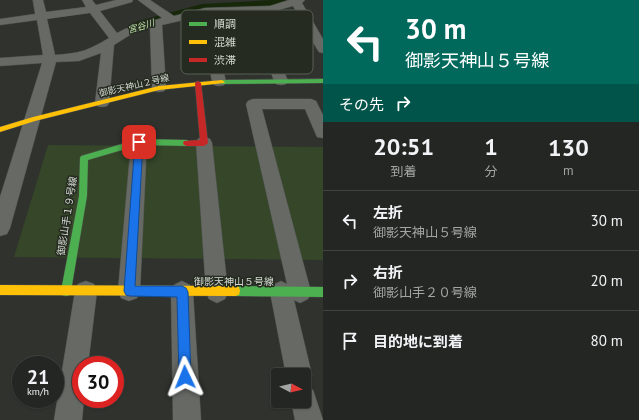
<!DOCTYPE html>
<html lang="ja">
<meta charset="utf-8">
<style>
body{margin:0;font-family:"PT Sans","Noto Sans JP",sans-serif;background:#2f322f;color:#f1f3f6;height:100vh;display:flex;flex-direction:column;font-size:15px;white-space:nowrap}
*{box-sizing:border-box;margin:0}
p{font-size:13px;color:#a3a5a5}
.icon{flex:none;width:22px;height:22px;fill:none;stroke:currentColor;stroke-width:2;stroke-linecap:round;stroke-linejoin:round}
.map{position:relative;flex:1;overflow:hidden}
.panel{display:flex;flex-direction:column;background:#232622;width:316px}
.panel>*{flex:none}
.hud{background:#00695c;color:#fff;overflow:hidden}
.needle{width:26px;rotate:97deg}
.tools{position:absolute;left:271px;top:368px;display:grid;gap:8px}
.tools a{display:grid;place-items:center;width:40px;height:40px;border-radius:4px;background:#232622;box-shadow:0 1px 3px #0004,0 0 0 1px #404340;font-size:20px}
.speed{position:absolute;left:12px;top:356px;display:flex;gap:8px;font-size:20px;font-weight:700;text-align:center}
.speed>*{display:grid;place-content:center;width:52px;height:52px;border-radius:50%;background:#232622;box-shadow:0 1px 3px #0004,0 0 0 1px #404340;line-height:1}
.speed small{font-size:10px;font-weight:400}
.speed .limit{border:6px solid #d22;background:#fff;color:#111}
.pin{position:absolute;display:grid;place-items:center;width:34px;height:34px;color:#fff;margin:-17px;border-radius:8px;box-shadow:0 2px 6px #0006}
.me{position:absolute;width:44px;margin:-22px;rotate:358deg;stroke-linejoin:round;filter:drop-shadow(0 0 3px #0008)}
.turn{display:flex;align-items:center;gap:14px;height:84px;padding:0 16px;font-size:18px}
.turn .icon{width:52px;height:52px;stroke-width:2.5}
.turn b{display:block;font-size:28px;line-height:34px}
.then{display:flex;align-items:center;height:38px;padding:0 16px;background:#0003;gap:8px;font-size:15px}
.eta{display:flex;justify-content:space-evenly;align-items:center;height:68px;text-align:center}
.eta b{font-size:24px;font-weight:700;line-height:28px}
ul{padding:0;list-style:none}
li{display:flex;align-items:center;gap:12px;height:60px;padding:0 16px;border-top:1px solid #404340}
li div{flex:1}
li b{display:block;font-size:15px}
li em{font-style:normal}
main{display:flex;flex:1;min-height:0}
.map>svg:first-child{display:block}
.green{fill:#354629}
.lines{fill:none;stroke-linecap:round;stroke-linejoin:round}
.river{fill:#17280a;fill-rule:evenodd}
.street-casing{stroke:#4c504a;stroke-width:1}
.fast-casing{stroke:#4c504a;stroke-width:1}
.slow-casing{stroke:#4c504a;stroke-width:1}
.jam-casing{stroke:#4c504a;stroke-width:1}
.street{fill:#666964;fill-rule:evenodd}
.fast{fill:#4caf50;fill-rule:evenodd}
.slow{fill:#ffc107;fill-rule:evenodd}
.jam{fill:#c62828;fill-rule:evenodd}
.route{fill:#1a73e8;stroke:#114b97}
.labels{text-anchor:middle;dominant-baseline:central;stroke-width:3;stroke-linejoin:round;paint-order:stroke}
.far-water-label{font-size:9px;font-style:italic;fill:#c5eaad;stroke:#252b20}
.far-street-label{font-size:9px;fill:#d3d8d1;stroke:#252b20}
.street-label{font-size:10px;fill:#d3d8d1;stroke:#252b20}
.key{fill:#252b20;stroke:#595f55;stroke-width:1}
.key-label{font-size:11px;fill:#d3d8d1}
</style>
<main>
<div class="map">
<svg width="323" height="420" viewBox="0 0 323 420">
<rect width="100%" height="100%" fill="#2f322d"/>
<path class="green" d="M48 145 323 147V260L14 257Z"/>
<g class="lines">
<path class="river" d="M272 0H295L292 3 269 11 203 14 141 31 135 30 133 26 135 22 202 4Z"/>
<defs>
<path id="street" d="M33 0H43L46 12 86 7 82 0H92L96 5 116 0H133L132 2 100 11 117 33 125 29 162 18 138 0H150L174 16 205 8 270 6 289 0H305L302 3 323 39V53L319 52 317 49 293 6 271 12H260L288 81 286 84 281 85 276 84 274 81 250 13 211 14 226 82 224 85 219 86 214 85 212 82 201 16 162 25 166 88 164 91 159 92 154 91 152 88 150 28 133 33 114 45 109 103 107 106 102 107 97 106 95 103 101 53 79 61 56 62 10 228 7 234 0 236V197L42 63 0 66V58L43 55 37 20 0 25V19L35 14ZM90 13 109 38C87 51 81 53 55 55L47 19Z
M253 99H311L316 101 323 115V138L317 137 305 109H262L311 292 308 299 300 303 294 300 312 375 308 384 304 386 313 390 323 420H295L291 401H304V375H286L270 292 273 285 281 281 287 284 246 104 248 101Z
M139 136 145 138 147 142 140 291 137 298 129 301 121 298 118 291 131 142 133 138Z
M204 137 210 139 212 143 228 292 225 299 217 303 209 299 206 292 196 143 198 139Z
M86 281 94 284 97 291 88 365H81V399H84L82 420H54L75 291 78 284Z
M182 281 190 285 193 292 201 420H173L171 292 174 285Z"/>
<path id="fast" d="M323 79V83L222 84 219 82 222 80Z
M139 139 187 140 191 143 187 146 139 145 88 160 87 196 71 291 70 295 66 296 62 295 61 291 79 196 80 158 81 156Z
M235 286 323 287V297L235 296 231 295 230 291 231 287Z"/>
<path id="slow" d="M222 80 225 82 224 83 159 90 35 121 0 132V127L33 117 159 86Z
M0 285 235 286 239 287 240 291 239 295 235 296 0 295Z"/>
<path id="jam" d="M198 81 201 83 208 143 204 146H187L184 145 183 143 184 141 200 140 195 83Z"/>
</defs>
<use href="#street" class="street-casing"/>
<use href="#fast" class="fast-casing"/>
<use href="#slow" class="slow-casing"/>
<use href="#jam" class="jam-casing"/>
<use href="#street" class="street"/>
<use href="#fast" class="fast"/>
<use href="#slow" class="slow"/>
<use href="#jam" class="jam"/>
</g>
<path class="route" d="M139 139 143 142 135 286H182L186 288 188 292 191 377 190 382 185 383 181 382 179 377 177 297 130 296 126 295 124 291 135 142Z"/>
<g class="labels">
<g class="far-water-label">
<text transform="translate(141 26) rotate(-17)">宮谷川</text>
</g>
<g class="far-street-label">
<text transform="translate(134 85) rotate(-13)">御影天神山２号線</text>
</g>
<g class="street-label">
<text transform="translate(67 216) rotate(-81)">御影山手１９号線</text>
<text x="234" y="281">御影天神山５号線</text>
</g>
</g>
<rect x="181" y="10" width="132" height="64" rx="6" class="key"/>
<rect x="189" y="22" width="18" height="4" fill="#4caf50"/>
<rect x="189" y="40" width="18" height="4" fill="#ffc107"/>
<rect x="189" y="58" width="18" height="4" fill="#c62828"/>
<g class="key-label">
<text x="214" y="28">順調</text>
<text x="214" y="46">混雑</text>
<text x="214" y="64">渋滞</text>
</g>
</svg>
<div class="tools">
<a><svg class="needle" viewBox="-14 -14 28 28"><path d="M0-13l5 13h-10z" fill="#e53935"/><path d="M0 13l5-13h-10z" fill="#a3a5a5"/></svg></a>
</div>
<div class="speed"><div>21<small>km/h</small></div><div class="limit">30</div></div>
<div class="pin" style="left:139px;top:142px;background:#d93025"><svg class="icon" aria-label="arrive" viewBox="0 0 24 24"><path d="M6 21V4h12l-3 4 3 4H6"/></svg></div>
<svg class="me" style="left:185px;top:377px" viewBox="-20 -20 40 40"><path d="M0-17L14 15 0 8-14 15z" fill="#1a73e8" stroke="#fff" stroke-width="4"/></svg>
</div>
<section class="panel">
<div class="hud">
<div class="turn"><svg class="icon" aria-label="left" viewBox="0 0 24 24"><path d="M17 20v-9H6M10 6l-5 5 5 5"/></svg><div><b>30 m</b>御影天神山５号線</div></div>
<div class="then">その先<svg class="icon" aria-label="right" viewBox="0 0 24 24"><path d="M7 20v-9h11M14 6l5 5-5 5"/></svg></div>
</div>
<div class="eta">
<div><b>20:51</b><p>到着</p></div>
<div><b>1</b><p>分</p></div>
<div><b>130</b><p>m</p></div>
</div>
<ul>
<li><svg class="icon" aria-label="left" viewBox="0 0 24 24"><path d="M17 20v-9H6M10 6l-5 5 5 5"/></svg><div><b>左折</b><p>御影天神山５号線</p></div><em>30 m</em></li>
<li><svg class="icon" aria-label="right" viewBox="0 0 24 24"><path d="M7 20v-9h11M14 6l5 5-5 5"/></svg><div><b>右折</b><p>御影山手２０号線</p></div><em>20 m</em></li>
<li><svg class="icon" aria-label="arrive" viewBox="0 0 24 24"><path d="M6 21V4h12l-3 4 3 4H6"/></svg><div><b>目的地に到着</b></div><em>80 m</em></li>
</ul>
</section>
</main>
